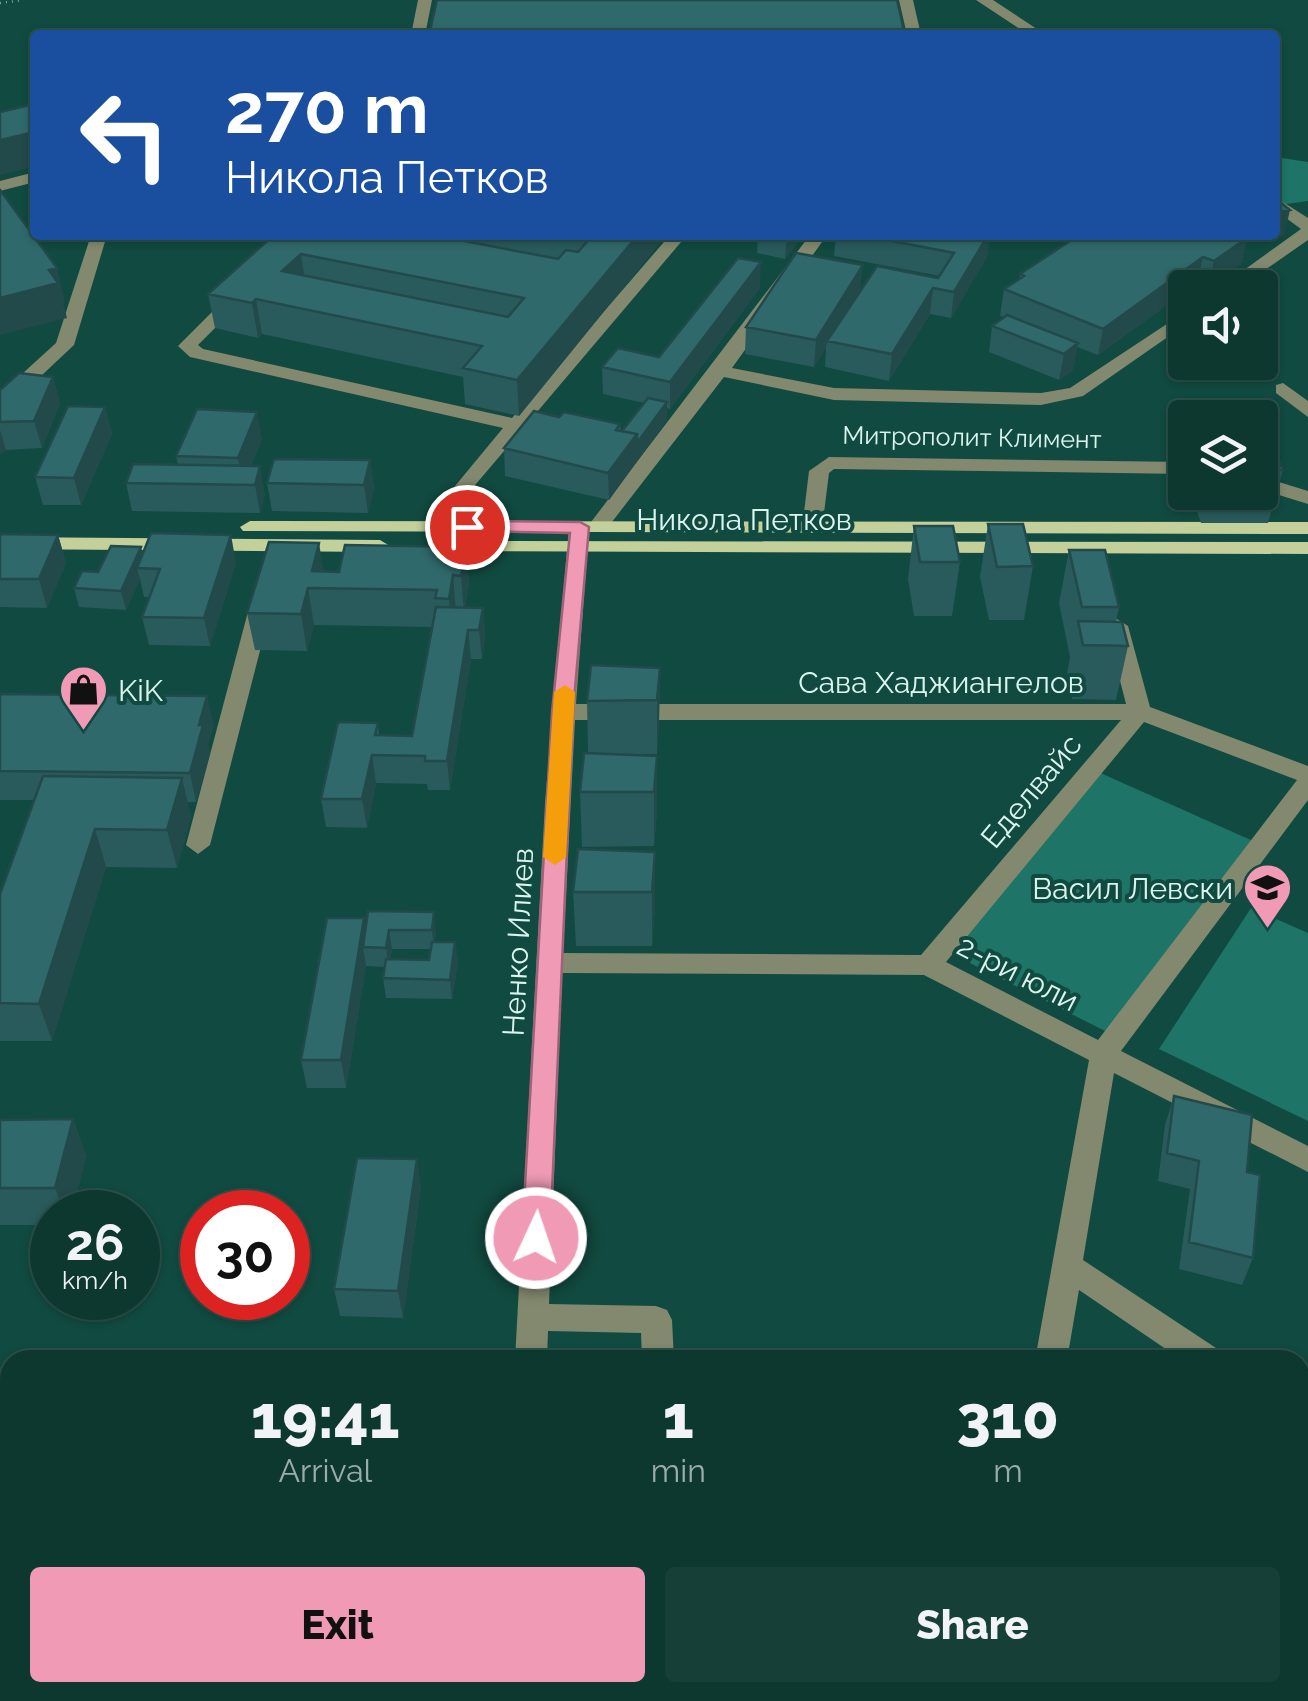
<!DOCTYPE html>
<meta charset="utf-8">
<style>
body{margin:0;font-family:Raleway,sans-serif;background:#163f38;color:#f1f3f6;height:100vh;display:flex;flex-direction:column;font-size:38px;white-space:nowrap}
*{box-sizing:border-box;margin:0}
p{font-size:32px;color:#9aacab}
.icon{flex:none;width:55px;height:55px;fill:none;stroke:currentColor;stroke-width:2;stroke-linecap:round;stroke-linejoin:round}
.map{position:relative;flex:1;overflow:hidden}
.panel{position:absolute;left:0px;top:1350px;width:1310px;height:352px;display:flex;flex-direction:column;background:#0d3830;border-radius:30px 30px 0 0;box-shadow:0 2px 8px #0004,0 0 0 2px #2d524c}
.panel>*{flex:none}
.top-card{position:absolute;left:30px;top:30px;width:1250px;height:210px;border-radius:10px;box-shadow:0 2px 8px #0004,0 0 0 2px #2d524c;background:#1a4fa0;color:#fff;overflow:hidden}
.controls{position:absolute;left:1168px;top:270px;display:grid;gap:20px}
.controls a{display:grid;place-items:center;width:110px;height:110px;border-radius:10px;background:#0d3830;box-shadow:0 2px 8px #0004,0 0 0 2px #2d524c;font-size:50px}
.speed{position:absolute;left:30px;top:1190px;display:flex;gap:20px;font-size:50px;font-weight:700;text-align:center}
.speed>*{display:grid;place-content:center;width:130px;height:130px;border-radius:50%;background:#0d3830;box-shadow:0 2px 8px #0004,0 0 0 2px #2d524c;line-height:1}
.speed small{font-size:25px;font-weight:400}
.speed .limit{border:15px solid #d22;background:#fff;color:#111}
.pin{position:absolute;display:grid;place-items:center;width:85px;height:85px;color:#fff;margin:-42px;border:5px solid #fff;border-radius:50%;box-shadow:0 2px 10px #0007}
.me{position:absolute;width:110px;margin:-55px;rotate:3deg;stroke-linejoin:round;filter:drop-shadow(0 0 8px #0008)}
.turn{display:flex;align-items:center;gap:35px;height:210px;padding:0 30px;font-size:45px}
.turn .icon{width:130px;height:130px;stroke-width:2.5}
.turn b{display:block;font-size:70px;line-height:85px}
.eta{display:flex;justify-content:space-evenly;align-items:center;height:170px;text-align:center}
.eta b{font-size:60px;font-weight:800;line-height:70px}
.action{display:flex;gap:20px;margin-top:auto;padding:20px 30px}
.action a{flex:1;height:115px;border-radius:10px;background:#f09ab6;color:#111;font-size:40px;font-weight:800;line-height:115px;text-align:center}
.action a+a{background:#163f38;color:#f1f3f6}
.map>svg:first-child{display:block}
.green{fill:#1e7466}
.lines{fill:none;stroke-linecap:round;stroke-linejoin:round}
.path{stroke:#7ba49c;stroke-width:2.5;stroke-dasharray:1 5;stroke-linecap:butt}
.minor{fill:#82896e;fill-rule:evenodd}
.major{fill:#c3d099;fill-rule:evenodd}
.wall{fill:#295a5c;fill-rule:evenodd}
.shaded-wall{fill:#224a4b}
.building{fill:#30696b;stroke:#224a4b;stroke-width:2.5;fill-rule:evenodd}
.route{fill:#f09ab6;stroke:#9c6476;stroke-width:2.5}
.slow{fill:#f59e0b}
.labels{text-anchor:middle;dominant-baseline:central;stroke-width:8;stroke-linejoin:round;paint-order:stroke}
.far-street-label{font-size:25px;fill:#daf5ee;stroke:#114a40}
.street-label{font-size:30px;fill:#daf5ee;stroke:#114a40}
.poi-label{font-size:30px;fill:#daf5ee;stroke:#114a40;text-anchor:start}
</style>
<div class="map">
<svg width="1308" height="1701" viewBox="0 0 1308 1701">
<rect width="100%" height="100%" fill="#114a40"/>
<path class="green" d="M1275 157 1308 162V201L1279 205 1275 202Z
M1096 771 1253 841 1113 1035 946 951Z
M1251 908 1308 933V1121L1159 1049Z"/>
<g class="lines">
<path class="path" d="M0 3 24 0"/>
<path class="minor" d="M418 0H432L425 35H411Z
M899 0H913L921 35H907Z
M976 0H993L1046 35H1029Z
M35 172V182L0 191V181Z
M1275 197 1308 218V240L1239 288H1219L1301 229 1275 210Z
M91 235H107L74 345 7 408 0 410V394L56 343Z
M670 235H687L476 484 458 508 447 531 440 533 430 527 441 503 503 428 190 357 178 346 232 292 238 291 247 296 198 345 203 349 512 418Z
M810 235H827L732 368 834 388 1041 393 1070 388 1185 312V325L1083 396 1041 405 834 400 724 377 605 531 589 529 576 704H1126L1106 626 1117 619 1128 626 1150 707 1308 766V800L1121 1051 1308 1146V1172L1114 1073 1083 1260 1219 1350 1224 1360H1182L1079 1290 1067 1360H1035L1089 1060 924 975 562 973 549 1304 656 1306 667 1310 672 1320 674 1360H642L641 1333 548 1331 547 1360H515L545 803 569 527 579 521 588 526ZM575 720H1121L921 955 563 953ZM1144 722 1297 780 1098 1040 946 962Z
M1283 383 1308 401V417L1276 393V385Z
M829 457 1185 462V474L834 469 829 473 822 529 819 533H805L802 529 809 471Z
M1260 476 1308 491V504L1260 489Z
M260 601 271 608 210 845 198 854 186 845 249 608Z
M0 1399H10V1429H0Z
M1300 1407 1308 1410V1443L1300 1440Z
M0 1566H10V1600H0Z
M12 1692H122L125 1701H9Z
M471 1692H507L506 1701H470Z
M979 1692H1015L1014 1701H978Z
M1218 1692H1270L1273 1701H1222Z"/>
<path class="major" d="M250 521 1308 522V534L243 531 240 527Z
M0 537 380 540 390 546 380 552 0 549Z
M435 541 1308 542V554L428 551 425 547Z"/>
</g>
<path class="wall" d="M274 235 558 259 438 235H666L519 416 465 404 463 377 262 334 258 338 215 328 208 294Z
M758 235H803L785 259 757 253Z
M836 235H990L987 257 951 318 930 314 889 381 825 367 826 348 814 367 745 354 746 327 860 290 938 278 940 276 834 256Z
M1247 238 1241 264 1208 287 1197 283 1191 288H1185V292L1098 355 1077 347 1073 370 1059 380 989 352 992 326 1004 317 1000 316 1004 289 1019 279 1020 274Z
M760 288 670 409 667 408V420L609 500 505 476 504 448 620 424 621 431H622L644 403 603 394 602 367 659 357Z
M53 377 60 404 42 448 6 450 0 455V390Z
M105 407 112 434 81 505H43L35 477Z
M262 439 251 466 265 494 260 513 132 511 126 483 178 465 176 456Z
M1260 450 1283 470 1268 523H1201L1194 502 1196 492H1260Z
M370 460 374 488 368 513 272 511 267 483Z
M988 524 1033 566 1024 620H989L980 577Z
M914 526 960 562 952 616H914L908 579Z
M0 534 58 535 66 563 47 608 0 607Z
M466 547 469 584 465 608H483L485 636 482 659H471L450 790H428L427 784 376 783 367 828 326 827 321 799 378 723 379 735 412 736 432 627 314 625 307 651 255 650 247 613 339 572Z
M1069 550 1119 607 1116 622 1128 646 1116 700 1072 699 1067 674 1070 657 1059 603Z
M143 554 236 563 210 646 149 645 142 617 150 597H144L140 579 126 610 79 607 74 588 98 572Z
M660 668 659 721 657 754H623L657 756V810L654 846 582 847 580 792 588 753 587 701Z
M0 694 214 725 208 745 210 753 196 802H187L191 816 177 868 106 867 52 1041H0V894L34 800H0Z
M655 852V906L652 946H576L573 892Z
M366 928 436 931 435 942H455L458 962 452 999 386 998 383 978 385 967 366 966 346 1088H307L301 1060ZM392 949H430L429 960 390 959Z
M1174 1096 1253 1258 1242 1285 1179 1269 1190 1189 1158 1181 1165 1125Z
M73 1119 86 1156 72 1212H52V1225H0V1120Z
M421 1187 403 1318 340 1316 334 1289Z
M0 1442H10V1547H0Z
M1300 1535 1308 1539V1651L1300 1648Z
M1064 1692H1142L1141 1701H1063Z"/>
<path class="shaded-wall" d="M35 132V166L0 175V140Z
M1290 210 1284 236 1264 240 1265 235H1275V213Z
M638 235H666L519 416 517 380Z
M787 235H803L785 259Z
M988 235H990L987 257 951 318 954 292Z
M1247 238 1241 264 1208 287 1214 261Z
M301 254 306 288 282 271Z
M1203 257 1197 283 1191 288H1185V292L1098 355 1103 329Z
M761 262 760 288 670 409V382Z
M863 265 860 291 827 341 826 348 814 367 816 340Z
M57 268 65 302 63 303 67 318 0 335V298L49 270Z
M933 288 930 314 889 381 892 354Z
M256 299 262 334 258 338 252 303Z
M1078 343 1073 370 1059 380 1064 354Z
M53 377 60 404 42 448 34 421Z
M667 402V420L609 500 608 473 637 434Z
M105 407 112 434 81 505 74 478Z
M257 412 262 439 243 486 238 458Z
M0 430 6 450 0 455Z
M370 460 374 488 368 513 364 485Z
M260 466 265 494 260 513 255 485Z
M58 535 66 563 47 608 39 579Z
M231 535 236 563 210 646 204 618Z
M319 543 325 579 312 571Z
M141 547 146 566 137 568 140 579 126 610 121 591Z
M466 547 469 584 464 613 461 576Z
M453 575 456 613 452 636 449 599Z
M308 588 314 625 307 651 301 614Z
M483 608 485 636 482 659 479 630Z
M468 630 471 659 450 790 447 761Z
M660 668 659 721 657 754V700Z
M207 696 214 725 208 745 210 753 196 802 190 773 199 725Z
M372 755 376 783 367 828 362 799Z
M657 756V810L654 846V792Z
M182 778 191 816 177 868 167 830Z
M95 829 106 867 52 1041 39 1004Z
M655 852V906L652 946V892Z
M434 912 436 931 434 949 432 930Z
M364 918 369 947H363L366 966 346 1088 341 1060Z
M389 930 392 949 389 967 386 948Z
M455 942 458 962 452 999 450 980Z
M73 1119 86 1156 72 1212H64L55 1188Z
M417 1159 421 1187 403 1318 398 1291Z
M10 1611V1659L3 1681 0 1676V1645Z"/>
<path class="building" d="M437 0H897L905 35H429Z
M30 105 35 110V132L0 140V112Z
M0 190 57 268 49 270 58 283 0 298Z
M1275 198 1290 210 1275 213Z
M274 235H433L558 259 566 250 578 252 593 235H638L517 380 463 368 482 346 256 299 252 303 208 294ZM301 254 524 298 508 317 282 271Z
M861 235H988L954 292 933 288 892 354 827 341 877 266 938 278 954 253Z
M1079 235H1240L1247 238 1214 261 1203 257 1103 329 1004 289 1024 276 1020 274Z
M796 253 863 265 816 340 746 327Z
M738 258 761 262 670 382 602 367 618 348 659 357Z
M1007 315 1078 343 1064 354 992 326Z
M19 373 53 377 34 421 0 422V390Z
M648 398 667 402 637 443V434L622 431Z
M68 406 105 407 74 478 35 477Z
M197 409 257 412 238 458 176 456Z
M534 411 559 417 564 412 620 424 616 430 637 434 608 473 504 448Z
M1260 450H1274L1283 470H1260Z
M274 459 370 460 364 485 267 483Z
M133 464 260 466 255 485 126 483Z
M988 524H1023L1033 566 997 567Z
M914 526H953L960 562H920Z
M151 533 231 535 204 618 142 617 160 569 137 568Z
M0 534 58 535 39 579H0Z
M269 542 319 543 312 571 339 572 345 545 466 547 461 576 453 575 449 599 435 598 437 590 308 588 301 614 247 613Z
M111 546 141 547 121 591 74 588 82 571 98 572Z
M1069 550H1105L1119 607H1082Z
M436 607 483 608 479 630H468L447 761H425V756L372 755 362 799H321L338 722 378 723 375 735 412 736Z
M1078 621 1122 622 1128 646 1083 645Z
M591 665 660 668 657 700 587 701Z
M0 694 207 696 199 725H203L190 773 0 771Z
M584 753 657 756 654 792H580Z
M43 776 182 778 167 830 95 829 39 1004 0 1003V894Z
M578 849 655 852 652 892H573Z
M368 911 434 912 432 930H389L386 948 363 947Z
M327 918H364L341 1060H301Z
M432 942H455L450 980 383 978 386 959 429 960Z
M1174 1096 1252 1115 1247 1172 1260 1175 1253 1258 1189 1242 1199 1161 1167 1153Z
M73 1119 55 1188H0V1120Z
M357 1158 417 1159 398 1291 334 1289Z
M0 1442H10V1499H0Z
M1300 1535 1308 1539V1594L1300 1590Z
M0 1610 10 1611 0 1645Z
M899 1692H948L946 1701H897Z
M1076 1692H1142L1141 1701H1075Z"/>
<path class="route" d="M467 521 580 522 589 527 573 712 550 1238 546 1247 536 1250 526 1247 522 1238 552 712 570 533 460 531V523Z"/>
<path class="slow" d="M565 685 575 692 566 857 555 865 543 857 554 692Z"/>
<defs>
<symbol id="shop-pin" viewBox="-11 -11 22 30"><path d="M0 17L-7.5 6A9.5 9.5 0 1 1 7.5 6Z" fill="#f09ab6" stroke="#114a40"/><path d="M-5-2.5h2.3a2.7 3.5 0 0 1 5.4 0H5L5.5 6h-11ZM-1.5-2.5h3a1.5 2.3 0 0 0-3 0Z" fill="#111"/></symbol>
<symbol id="school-pin" viewBox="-11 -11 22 30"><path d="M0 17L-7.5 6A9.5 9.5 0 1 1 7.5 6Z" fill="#f09ab6" stroke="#114a40"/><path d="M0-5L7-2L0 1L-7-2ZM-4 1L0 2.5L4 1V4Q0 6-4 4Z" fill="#111"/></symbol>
</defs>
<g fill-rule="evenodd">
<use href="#shop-pin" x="56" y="662" width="55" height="75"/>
<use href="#school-pin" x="1240" y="860" width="55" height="75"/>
</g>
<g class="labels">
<g class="far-street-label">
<text transform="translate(972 437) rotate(1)">Митрополит Климент</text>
</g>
<g class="street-label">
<text x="744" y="519">Никола Петков</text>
<text x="941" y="682">Сава Хаджиангелов</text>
<text transform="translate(1031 791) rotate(-50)">Еделвайс</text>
<text transform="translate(518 942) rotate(-87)">Ненко Илиев</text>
<text transform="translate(1018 973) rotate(27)">2-ри юли</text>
</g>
<g class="poi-label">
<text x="118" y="690">KiK</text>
<text x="1233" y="888" text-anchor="end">Васил Левски</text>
</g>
</g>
</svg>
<div class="controls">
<a><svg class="icon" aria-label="sound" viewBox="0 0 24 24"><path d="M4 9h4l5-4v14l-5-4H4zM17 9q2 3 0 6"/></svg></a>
<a><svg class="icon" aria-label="layers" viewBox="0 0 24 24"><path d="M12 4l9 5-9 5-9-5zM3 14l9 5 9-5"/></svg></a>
</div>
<div class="speed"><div>26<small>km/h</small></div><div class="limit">30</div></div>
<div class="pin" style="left:467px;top:527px;background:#d93025"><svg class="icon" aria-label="arrive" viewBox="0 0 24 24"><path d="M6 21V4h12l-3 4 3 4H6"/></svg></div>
<svg class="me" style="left:536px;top:1238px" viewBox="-20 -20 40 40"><circle r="17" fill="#f09ab6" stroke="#fff" stroke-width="3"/><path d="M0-11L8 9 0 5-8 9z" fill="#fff"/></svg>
<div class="top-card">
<div class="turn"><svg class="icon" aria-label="left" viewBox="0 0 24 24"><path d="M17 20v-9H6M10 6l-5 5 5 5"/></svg><div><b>270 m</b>Никола Петков</div></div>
</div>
<section class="panel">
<div class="eta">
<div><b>19:41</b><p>Arrival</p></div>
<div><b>1</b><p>min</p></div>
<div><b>310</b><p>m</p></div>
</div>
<div class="action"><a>Exit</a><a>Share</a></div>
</section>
</div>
